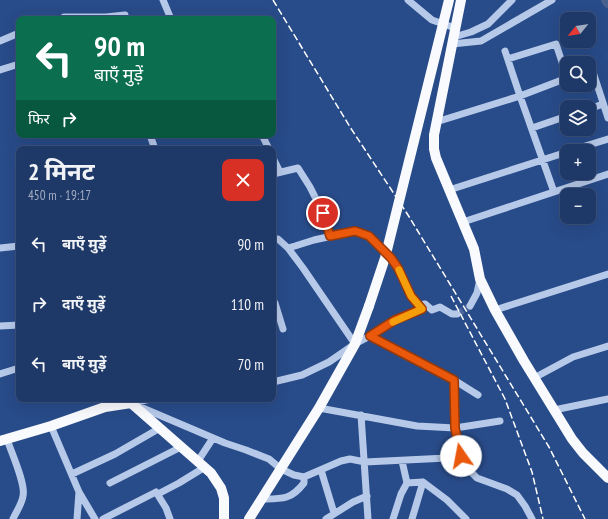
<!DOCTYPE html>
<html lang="hi">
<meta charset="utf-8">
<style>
body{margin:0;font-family:"PT Sans Narrow","Noto Sans Devanagari",sans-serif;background:#263f6d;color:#f1f3f6;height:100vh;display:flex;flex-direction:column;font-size:15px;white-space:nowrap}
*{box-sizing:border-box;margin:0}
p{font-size:13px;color:#a1acc0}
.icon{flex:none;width:22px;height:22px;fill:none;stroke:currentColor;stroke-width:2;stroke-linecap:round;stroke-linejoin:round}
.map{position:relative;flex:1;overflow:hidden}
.side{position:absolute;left:16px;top:146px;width:260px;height:256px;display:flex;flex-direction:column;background:#1e3867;border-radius:8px;box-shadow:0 4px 16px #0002,0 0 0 1px #3c527b}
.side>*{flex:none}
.top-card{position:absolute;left:16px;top:16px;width:260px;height:122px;border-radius:8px;box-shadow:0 4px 16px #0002,0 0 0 1px #3c527b;background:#0b6e4f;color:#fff;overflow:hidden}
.needle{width:26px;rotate:240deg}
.buttons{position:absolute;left:560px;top:12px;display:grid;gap:8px}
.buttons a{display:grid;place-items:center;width:36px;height:36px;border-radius:8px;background:#1e3867;box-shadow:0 4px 16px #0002,0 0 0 1px #3c527b;font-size:20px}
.pin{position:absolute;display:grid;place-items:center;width:34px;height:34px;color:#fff;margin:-17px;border:2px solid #fff;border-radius:50%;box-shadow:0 1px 4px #0007}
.me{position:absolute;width:44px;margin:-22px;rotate:348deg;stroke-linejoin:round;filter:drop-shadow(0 0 3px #0008)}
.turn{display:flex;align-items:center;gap:14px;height:84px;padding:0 12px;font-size:18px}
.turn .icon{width:52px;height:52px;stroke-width:2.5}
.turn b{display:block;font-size:28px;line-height:34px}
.then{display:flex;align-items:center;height:38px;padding:0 12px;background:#0003;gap:8px;font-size:15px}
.round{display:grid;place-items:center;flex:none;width:42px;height:42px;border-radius:8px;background:#263f6d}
.head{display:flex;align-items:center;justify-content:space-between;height:68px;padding:0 12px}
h1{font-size:24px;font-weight:700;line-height:30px}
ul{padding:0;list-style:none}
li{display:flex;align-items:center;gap:12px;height:60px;padding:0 12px}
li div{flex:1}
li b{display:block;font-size:15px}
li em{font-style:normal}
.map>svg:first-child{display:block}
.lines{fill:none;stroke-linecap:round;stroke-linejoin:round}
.river{stroke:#48608d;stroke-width:10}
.minor-tunnel{stroke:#48669b;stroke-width:7;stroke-dasharray:7 3.5;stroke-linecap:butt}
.minor{stroke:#b6c9e9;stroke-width:7}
.major{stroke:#f8fafe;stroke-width:10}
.rail{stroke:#fff;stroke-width:1.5;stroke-dasharray:7 3;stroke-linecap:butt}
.major-bridge{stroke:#f8fafe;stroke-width:10}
.route-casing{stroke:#983908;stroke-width:10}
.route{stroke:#ea580c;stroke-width:7}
.slow{stroke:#f59e0b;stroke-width:7}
</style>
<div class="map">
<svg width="608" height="519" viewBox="0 0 608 519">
<rect width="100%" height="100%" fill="#284b89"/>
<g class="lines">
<path class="river" d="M606 0 608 3"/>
<path class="minor-tunnel" d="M457 314 470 306"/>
<path class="minor" d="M163 0 171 19
M408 0 432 20 455 28
M64 17H106L125 15
M454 37 471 32 488 24 512 0
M0 41 19 33
M452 44 481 41 552 0
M505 51 520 96 554 192
M508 59 556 44 567 77
M0 70 19 64
M589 70 592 69 608 118
M589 109 603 104
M436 122 520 96 567 78
M532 128 567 116
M150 135 155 149
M262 135 269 149
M569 151 608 139
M273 158 280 172
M273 174 298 168 310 187 323 213 330 237
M449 190 567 152
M463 222 608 174
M273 239H278L288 248 303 268 355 344
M0 248 19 246
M288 248 295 246 314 240 355 231 369 236 391 258 398 268 411 296 422 309
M273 304 275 303 283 329
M470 306 477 293 480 279
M495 310 608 274
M0 326 19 325
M370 336 454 380 455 428 461 456 470 471 477 478 507 489 517 495 525 506 532 519
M0 374 19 368
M534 378 573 357 608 346
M454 380 478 395
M273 382 302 375 329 362 355 344 370 336 395 321 422 309 424 304H425L432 310 440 307 452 314H457
M104 399 105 407
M131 403 151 399
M138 406 225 443 246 450 269 459 281 469 294 475 304 477 341 461 350 459 365 462 447 458 461 456
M319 408 417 426 455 428 500 421
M554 410 608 399
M361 415 368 519
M51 426 79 492 77 519
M7 439C11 452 26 484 23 496 22 504 16 512 13 519
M198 461 213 438
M402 461 407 483 423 482 447 500 466 519
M321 470 334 513
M72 474 115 454 160 428
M110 483 181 447
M79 492 95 519
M158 494 179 483 205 467
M262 499C282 499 291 500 304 483V477
M103 519 156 492 166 508 170 519
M326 519 353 502 367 496
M393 519 401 494 407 483
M412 519 423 482"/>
<path class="major" d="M461 0 434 135V149L436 158 474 249 480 279 495 310 524 361 572 439 583 453 608 478
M0 441 51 426 105 407 131 403 211 473 221 488 224 498V519
M249 519 319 408 355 344 369 306"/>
<path class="rail" d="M273 0 350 127 408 215 549 447 585 519
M451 296 505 399 532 472 543 519"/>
<path class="major-bridge" d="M369 306 385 258 449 0"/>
</g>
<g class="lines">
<defs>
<path id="route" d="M323 213 330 236 355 231 369 236 391 258 398 268 411 296 422 309 395 320 370 336 454 380 455 428 461 456"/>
</defs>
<use href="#route" class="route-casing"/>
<use href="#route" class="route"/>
<path class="slow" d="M393 322 422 309 411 296 399 270"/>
</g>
</svg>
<div class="buttons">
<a><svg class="needle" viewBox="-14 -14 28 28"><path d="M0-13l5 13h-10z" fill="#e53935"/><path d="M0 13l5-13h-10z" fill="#a1acc0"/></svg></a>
<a><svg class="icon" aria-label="search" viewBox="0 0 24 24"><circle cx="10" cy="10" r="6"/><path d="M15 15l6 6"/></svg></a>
<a><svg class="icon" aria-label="layers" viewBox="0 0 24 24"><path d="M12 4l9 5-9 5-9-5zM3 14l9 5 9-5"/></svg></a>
<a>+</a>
<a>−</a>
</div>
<div class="pin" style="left:323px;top:213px;background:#d93025"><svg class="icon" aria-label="arrive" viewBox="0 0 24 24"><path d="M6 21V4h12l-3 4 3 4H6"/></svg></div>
<svg class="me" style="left:461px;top:456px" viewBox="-20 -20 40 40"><circle r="19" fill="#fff"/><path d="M0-13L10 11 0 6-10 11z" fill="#ea580c"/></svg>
<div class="top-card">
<div class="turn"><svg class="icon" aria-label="left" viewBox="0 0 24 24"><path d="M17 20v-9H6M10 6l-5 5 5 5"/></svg><div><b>90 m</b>बाएँ मुड़ें</div></div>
<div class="then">फिर<svg class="icon" aria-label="right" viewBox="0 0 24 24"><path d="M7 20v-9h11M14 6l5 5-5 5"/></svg></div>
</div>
<section class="side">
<div class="head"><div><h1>2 मिनट</h1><p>450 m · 19:17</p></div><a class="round" style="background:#d93025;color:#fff"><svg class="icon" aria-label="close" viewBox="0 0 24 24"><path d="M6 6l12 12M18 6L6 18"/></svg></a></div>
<ul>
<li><svg class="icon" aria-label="left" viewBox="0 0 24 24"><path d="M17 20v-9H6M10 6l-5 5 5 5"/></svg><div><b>बाएँ मुड़ें</b></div><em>90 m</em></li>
<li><svg class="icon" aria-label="right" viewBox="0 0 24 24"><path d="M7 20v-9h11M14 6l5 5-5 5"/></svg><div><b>दाएँ मुड़ें</b></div><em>110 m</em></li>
<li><svg class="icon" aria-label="left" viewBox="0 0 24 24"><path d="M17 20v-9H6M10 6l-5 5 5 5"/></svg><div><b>बाएँ मुड़ें</b></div><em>70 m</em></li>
</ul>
</section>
</div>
